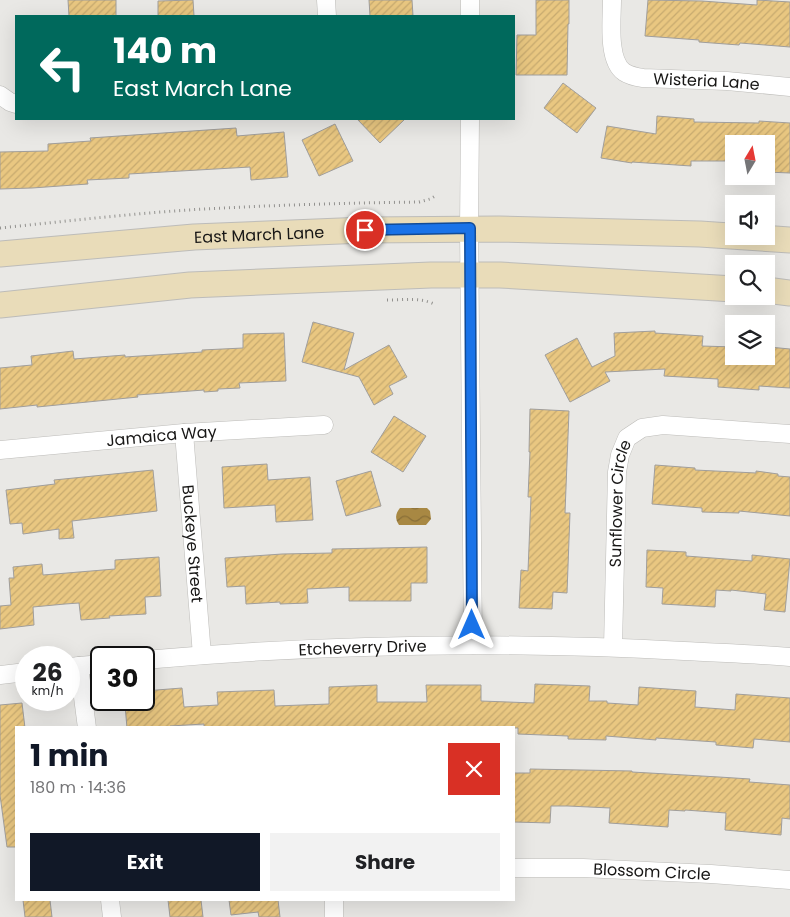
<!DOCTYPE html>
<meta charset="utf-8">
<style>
body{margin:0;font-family:Poppins,sans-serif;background:#f2f2f2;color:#202124;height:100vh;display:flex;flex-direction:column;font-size:19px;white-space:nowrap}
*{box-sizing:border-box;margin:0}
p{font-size:16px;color:#757577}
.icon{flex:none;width:28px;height:28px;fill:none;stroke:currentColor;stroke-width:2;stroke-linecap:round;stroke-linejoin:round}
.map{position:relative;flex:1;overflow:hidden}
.side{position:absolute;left:15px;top:726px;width:500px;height:175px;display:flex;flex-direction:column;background:#fff;border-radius:0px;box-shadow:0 5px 20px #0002}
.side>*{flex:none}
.top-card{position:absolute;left:15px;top:15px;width:500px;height:105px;border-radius:0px;box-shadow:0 5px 20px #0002;background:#00695c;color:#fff;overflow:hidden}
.needle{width:32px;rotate:10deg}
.fabs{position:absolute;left:725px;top:135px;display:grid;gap:10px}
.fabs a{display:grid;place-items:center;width:50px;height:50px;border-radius:0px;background:#fff;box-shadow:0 5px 20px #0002;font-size:25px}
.speed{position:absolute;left:15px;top:646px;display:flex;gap:10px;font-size:25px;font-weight:700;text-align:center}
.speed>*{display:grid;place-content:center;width:65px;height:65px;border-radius:50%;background:#fff;box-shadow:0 5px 20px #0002;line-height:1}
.speed small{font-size:12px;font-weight:400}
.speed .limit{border:2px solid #111;border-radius:8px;background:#fff;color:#111}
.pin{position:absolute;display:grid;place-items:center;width:42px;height:42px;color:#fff;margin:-21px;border:2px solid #fff;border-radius:50%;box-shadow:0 1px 5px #0007}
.me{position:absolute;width:55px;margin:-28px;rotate:0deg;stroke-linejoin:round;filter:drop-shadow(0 0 4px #0008)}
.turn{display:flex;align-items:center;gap:18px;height:105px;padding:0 15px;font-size:22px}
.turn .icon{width:65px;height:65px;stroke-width:2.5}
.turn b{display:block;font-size:35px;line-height:42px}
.round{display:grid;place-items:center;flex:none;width:52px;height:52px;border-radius:0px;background:#f2f2f2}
.summary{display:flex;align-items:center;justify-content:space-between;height:85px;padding:0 15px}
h1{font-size:30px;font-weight:700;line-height:38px;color:#111827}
.button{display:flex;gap:10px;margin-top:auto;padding:10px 15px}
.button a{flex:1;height:58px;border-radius:0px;background:#111827;color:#fff;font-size:20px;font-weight:700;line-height:58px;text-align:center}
.button a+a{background:#f2f2f2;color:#202124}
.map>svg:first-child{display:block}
.water{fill:url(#water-waves)}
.building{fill:url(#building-hatch);stroke:#a09e9c}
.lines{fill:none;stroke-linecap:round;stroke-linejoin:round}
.minor-casing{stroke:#bdbcb9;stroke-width:19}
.secondary-casing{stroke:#bdbcb9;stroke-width:27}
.path{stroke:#92918e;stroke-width:3;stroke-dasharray:1 4;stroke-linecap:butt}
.minor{stroke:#fff;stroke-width:18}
.secondary{stroke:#e9dcb9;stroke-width:25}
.route-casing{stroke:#114b97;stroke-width:12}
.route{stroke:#1a73e8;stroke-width:9}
.labels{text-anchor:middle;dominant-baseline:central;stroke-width:4.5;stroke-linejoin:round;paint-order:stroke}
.street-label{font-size:16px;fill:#171615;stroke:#f7f5f2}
</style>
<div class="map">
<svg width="790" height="917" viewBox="0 0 790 917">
<defs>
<pattern id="water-waves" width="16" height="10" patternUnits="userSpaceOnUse" patternTransform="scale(1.25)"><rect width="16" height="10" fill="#a88843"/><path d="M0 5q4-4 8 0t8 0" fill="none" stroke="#886e37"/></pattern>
<pattern id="building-hatch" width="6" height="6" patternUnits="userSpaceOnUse" patternTransform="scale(1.25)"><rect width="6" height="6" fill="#e9c781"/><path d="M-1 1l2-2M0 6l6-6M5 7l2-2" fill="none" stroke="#c7aa6f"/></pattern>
</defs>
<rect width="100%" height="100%" fill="#e9e8e5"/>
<path class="water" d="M400 508H427L430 511 431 519 426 525H399C395 519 395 514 400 508Z"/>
<path class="building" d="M68 0H116V16H69Z
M193 0 194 16H158V1Z
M369 0H412L413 16H370Z
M536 0H569V24H568L567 75H516L517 35H536Z
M648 0 702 1 757 5V0L790 2V47L740 43 739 45 699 42V40L645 36Z
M563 83 596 108 577 133 544 108Z
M657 116 694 119V122L759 123V121L790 123V173L766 172V144H734V161H691V166L632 162V163L601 158 607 126 656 134Z
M357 119H405L380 143Z
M335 124 353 161 319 176 302 140Z
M236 128 237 136 284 132 288 177 251 180 250 167 129 174V178L87 180 88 184 32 188 0 189V152L48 151V144L91 141 90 138Z
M313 322 354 333 344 370 389 345 407 377 389 386 393 394 374 405 359 377 302 362Z
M655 331V333L703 336 702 346 734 347V356H768L769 347 790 349V388L759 386V390L718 387V379L664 376 665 369 605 372 610 381 570 402 545 355 577 338 592 367 615 356 614 333Z
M284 333 286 381 239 383 240 388 218 389V391L204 392V390L137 395 138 397 37 407V405L0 409V368L32 365 31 356 73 351 74 359 125 355V357L202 352V350L243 348V334Z
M530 409 569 411 565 513H570L567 593 553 592 552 609 519 608 521 570 528 571 531 497H528L530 452H529Z
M394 416 426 436 403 472 371 452Z
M267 464 268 480 310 477 313 520 276 522 275 505 224 508 222 467Z
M655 465 695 468V470L756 473V471L778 474V476L790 477V516L739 511V513L702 512V508L652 504Z
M153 470 157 511 72 521 74 538 59 539V529L23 534 22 523 10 524 6 490 55 484 54 480Z
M371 471 381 506 346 516 336 481Z
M427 547V583H411V601H349V587L307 589 308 603 280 604V602L246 604 245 586 227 587 225 558 282 554 332 553V549Z
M647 550 686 552V556L752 561V555L790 559 785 612 764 610 766 594 731 590V591L716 590 715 607 662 604 663 588 646 587Z
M159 557 161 596 145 597 146 614 109 616 110 618 81 620 79 603 65 604 33 607 34 625 0 629V606L11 605 9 578H14L13 567 42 564 43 575 115 569V560Z
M535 684 590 686 589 701H607V703L638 705 639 687 696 691 695 707 735 710 736 694 790 698V742L754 739 753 748 716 745V742L656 738V740L606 736V740L568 739V736L518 734V728H204V724L170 726V728H127L125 705H135V700H144V691L182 688 184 707 218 705 217 692 274 690 275 706 329 704V687L377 685V702H427L426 685H481V701L534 703Z
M22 703 25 728H16V847H7L0 795V705Z
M530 769 632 771V772L719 777 750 779 749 782 790 785V819L782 818 781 835 725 830 726 813 685 810V811L669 810 668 827 609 823 610 808 568 806H551L550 823 514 822V773H530Z
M23 900H50L52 917H25Z
M168 900H201L203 917H170Z
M229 900H278L280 917H259L258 912 231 915Z"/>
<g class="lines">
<defs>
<g id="minor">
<path d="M326 0 327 16"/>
<path id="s1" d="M612 0C612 19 607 60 624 72 630 76 636 77 643 78L727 81 790 87"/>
<path d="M470 16V0"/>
<path d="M0 95 10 102 16 104"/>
<path d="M470 119 469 229 473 645"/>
<path id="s2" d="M184 433 202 655"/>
<path id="s3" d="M0 450 184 433 324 425"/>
<path id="s4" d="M613 647 617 472 620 455 627 438 642 428 663 425 790 434"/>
<path id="s5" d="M144 660C324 644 504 641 684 651 719 653 755 654 790 657"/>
<path d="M79 666 87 728"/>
<path d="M69 667 101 664"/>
<path d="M0 675 26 672"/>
<path id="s6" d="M514 868H583L711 874 790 880"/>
<path d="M110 900 112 917"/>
<path d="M334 900V917"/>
</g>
<g id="secondary">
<path id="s7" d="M0 254 194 237 365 230 499 229 700 234 790 240"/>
<path d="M766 290 790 293"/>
<path d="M0 305 190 285 431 275H500L734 289"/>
</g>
</defs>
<use href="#minor" class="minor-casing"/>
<use href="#secondary" class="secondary-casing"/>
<path class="path" d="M0 228C68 221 136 213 204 209 275 205 347 203 419 202L430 199 437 195
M387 300C404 300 422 297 436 305"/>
<use href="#minor" class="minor"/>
<use href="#secondary" class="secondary"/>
</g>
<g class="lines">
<defs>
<path id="route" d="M365 230 470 228 472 625"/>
</defs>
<use href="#route" class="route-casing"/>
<use href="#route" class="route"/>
</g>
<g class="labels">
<g class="street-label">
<text stroke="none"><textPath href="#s1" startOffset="159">Wisteria Lane</textPath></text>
<text stroke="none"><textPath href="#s7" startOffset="260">East March Lane</textPath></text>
<text stroke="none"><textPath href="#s3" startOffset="162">Jamaica Way</textPath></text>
<text stroke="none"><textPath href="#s4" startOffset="144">Sunflower Circle</textPath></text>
<text stroke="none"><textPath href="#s2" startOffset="111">Buckeye Street</textPath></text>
<text stroke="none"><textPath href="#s5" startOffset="219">Etcheverry Drive</textPath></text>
<text stroke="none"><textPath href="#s6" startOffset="138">Blossom Circle</textPath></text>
</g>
</g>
</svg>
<div class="fabs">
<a><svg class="needle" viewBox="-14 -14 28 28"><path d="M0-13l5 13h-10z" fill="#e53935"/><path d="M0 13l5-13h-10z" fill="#757577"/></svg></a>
<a><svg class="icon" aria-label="sound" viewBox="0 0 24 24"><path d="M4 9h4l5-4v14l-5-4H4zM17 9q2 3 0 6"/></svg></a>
<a><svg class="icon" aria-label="search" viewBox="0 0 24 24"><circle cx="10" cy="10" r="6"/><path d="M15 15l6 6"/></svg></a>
<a><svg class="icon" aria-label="layers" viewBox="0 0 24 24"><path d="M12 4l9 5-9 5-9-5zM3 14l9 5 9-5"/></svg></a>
</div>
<div class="speed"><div>26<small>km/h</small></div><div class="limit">30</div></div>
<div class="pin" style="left:365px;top:230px;background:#d93025"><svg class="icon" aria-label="arrive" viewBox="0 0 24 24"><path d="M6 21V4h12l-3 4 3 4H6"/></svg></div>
<svg class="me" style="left:472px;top:625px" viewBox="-20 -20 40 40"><path d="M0-17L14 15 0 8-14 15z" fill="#1a73e8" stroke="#fff" stroke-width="4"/></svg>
<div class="top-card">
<div class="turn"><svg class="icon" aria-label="left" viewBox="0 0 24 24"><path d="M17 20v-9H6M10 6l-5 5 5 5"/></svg><div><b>140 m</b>East March Lane</div></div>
</div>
<section class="side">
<div class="summary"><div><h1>1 min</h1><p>180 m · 14:36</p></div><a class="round" style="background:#d93025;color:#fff"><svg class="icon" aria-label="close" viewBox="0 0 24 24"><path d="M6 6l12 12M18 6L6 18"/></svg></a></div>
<div class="button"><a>Exit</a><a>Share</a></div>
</section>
</div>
